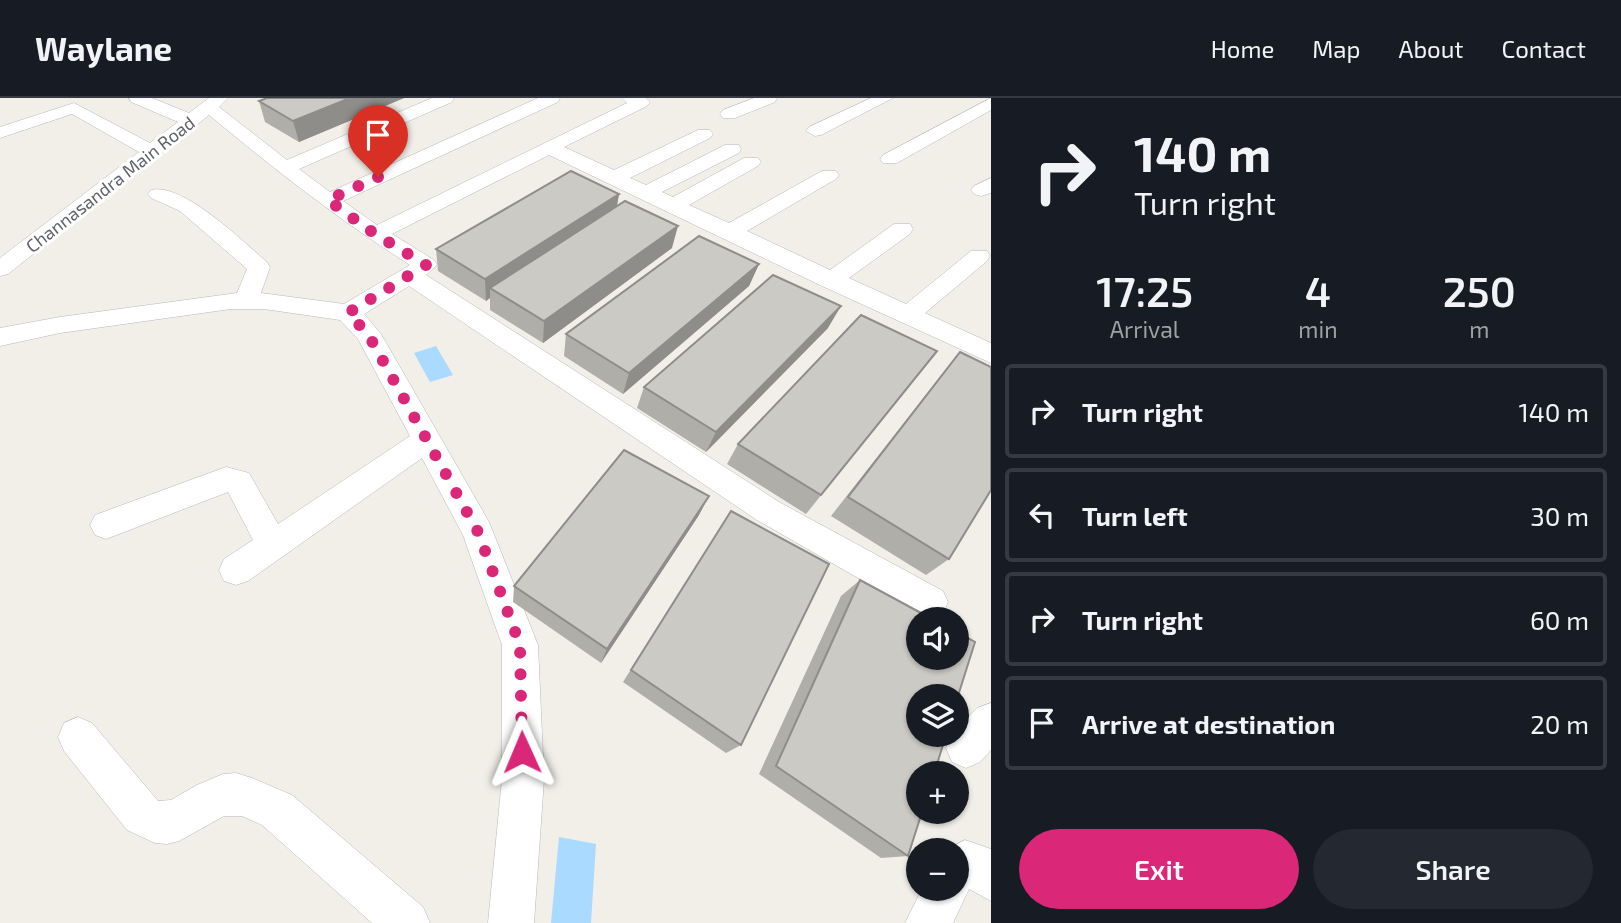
<!DOCTYPE html>
<meta charset="utf-8">
<style>
body{margin:0;font-family:"Exo 2",sans-serif;background:#242831;color:#f1f3f6;height:100vh;display:flex;flex-direction:column;font-size:26px;white-space:nowrap}
*{box-sizing:border-box;margin:0}
p{font-size:23px;color:#9ea1a6}
.icon{flex:none;width:38px;height:38px;fill:none;stroke:currentColor;stroke-width:2;stroke-linecap:round;stroke-linejoin:round}
.map{position:relative;flex:1;overflow:hidden}
.sheet{display:flex;flex-direction:column;background:#171b24;width:630px}
.sheet>*{flex:none}
.top-card{background:#171b24;color:#f1f3f6;overflow:hidden}
.buttons{position:absolute;left:906px;top:509px;display:grid;gap:14px}
.buttons a{display:grid;place-items:center;width:63px;height:63px;border-radius:50%;background:#171b24;box-shadow:0 2px 5px #0004;font-size:35px}
.pin{position:absolute;display:grid;place-items:center;width:60px;height:60px;color:#fff;margin:-72px -30px;border-radius:50% 50% 50% 0;rotate:-45deg;box-shadow:0 0 7px #0007}
.pin .icon{rotate:45deg}
.me{position:absolute;width:77px;margin:-38px;rotate:359deg;stroke-linejoin:round;filter:drop-shadow(0 0 5px #0008)}
.turn{display:flex;align-items:center;gap:24px;height:147px;padding:0 28px;font-size:32px}
.turn .icon{width:91px;height:91px;stroke-width:2.5}
.turn b{display:block;font-size:49px;line-height:60px}
.eta{display:flex;justify-content:space-evenly;align-items:center;height:119px;text-align:center}
.eta b{font-size:42px;font-weight:600;line-height:49px}
.button{display:flex;gap:14px;margin-top:auto;padding:14px 28px}
.button a{flex:1;height:80px;border-radius:42px;background:#db2777;color:#fff;font-size:28px;font-weight:600;line-height:80px;text-align:center}
.button a+a{background:#242831;color:#f1f3f6}
ul{padding:0;list-style:none}
li{display:flex;align-items:center;gap:21px;height:94px;margin:0 14px 10px;padding:0 14px;border:4px solid #363941;border-radius:7px}
li div{flex:1}
li b{display:block;font-size:26px}
li em{font-style:normal}
header{display:flex;align-items:center;gap:42px;box-sizing:border-box;height:98px;padding:0 35px;background:#171b24;border-bottom:2px solid #363941}
header strong{font-size:33px}
nav{display:flex;gap:38px;margin-inline-start:auto;font-size:24px}
main{display:flex;flex:1;min-height:0}
.map>svg:first-child{display:block}
.water{fill:#aadaff}
.lines{fill:none;stroke-linecap:round;stroke-linejoin:round}
.minor-casing{stroke:#b5b8bc;stroke-width:1}
.minor{fill:#fff;fill-rule:evenodd}
.wall{fill:#afaea9}
.shaded-wall{fill:#8f8d8a}
.building{fill:#cccac5;stroke:#8f8d8a;stroke-width:2}
.route{stroke:#db2777;stroke-width:12;stroke-dasharray:0 21.6}
.labels{text-anchor:middle;dominant-baseline:central;stroke-width:6;stroke-linejoin:round;paint-order:stroke}
.far-street-label{font-size:18px;fill:#5f6368;stroke:#fff}
</style>
<header>
<strong>Waylane</strong>
<nav><a>Home</a><a>Map</a><a>About</a><a>Contact</a></nav>
</header>
<main>
<div class="map">
<svg width="991" height="825" viewBox="0 0 991 825">
<rect width="100%" height="100%" fill="#f1efe8"/>
<path class="water" d="M436 248 453 277 430 284 414 255Z
M559 739 596 746 591 825H551Z"/>
<g class="lines">
<defs>
<path id="minor" d="M129 0H152L189 15 209 0H228L219 9 287 62 432 0H454L452 4 299 71 330 94 538 0H560L558 4 343 103 377 127 627 5 622 0H646L650 4 647 8 564 49 614 72 698 32H710L713 36 710 40 630 80 646 87 725 47H739L741 51 739 55 662 94 673 99 744 60H758L761 64 758 68 689 107 729 125 822 73H836L839 77 836 81 747 133 830 172 894 126H910L913 131 910 136 849 180 906 206 971 153H987L990 158 987 163 925 215 991 245V265L822 188 549 57 392 136 434 162 437 167 426 177 779 404 943 493 948 504 943 515 931 520 919 515 757 422 409 188 364 216 381 236 489 424 538 547 544 681 534 825H488L502 681V547L463 437 422 360 248 483 236 487 224 483 219 472 224 461 253 442 228 394 106 441 95 437 90 427 95 417 226 369 249 375 278 426 410 338 358 241 340 222 264 211H231L60 235 0 248V230L60 219 237 195 247 171 180 113 151 100 148 96 151 92C183 84 243 144 267 164L270 169 261 195 344 206 410 167C339 122 274 71 209 17L8 176 0 178V160L139 54 72 16 0 40V29L74 5 150 45 178 24 131 4Z
M754 0H777L775 4 735 20H723L720 16 723 12Z
M871 0H893L821 37 815 38 806 33 809 29Z
M991 0V12L897 65H883L880 61 883 57Z
M991 80V95L981 98 974 96 971 92 974 88Z
M991 605V652L980 664 966 670 952 664 946 650 951 637H957V630L977 610Z
M78 619 92 625 158 703 171 702 197 687 223 676 236 675 252 680 292 697 423 809 430 825H372L262 727 242 718H224L179 743 167 746 155 745 127 732 64 653 58 639 64 625Z
M965 742 991 751V803L969 791 953 825H905L922 791H957V752H946Z"/>
</defs>
<use href="#minor" class="minor-casing"/>
<use href="#minor" class="minor"/>
</g>
<path class="wall" d="M267 0H404L299 44 265 24 259 3Z
M619 96 617 108 672 150 543 245 490 212V200L486 203 438 173 436 151Z
M759 166 749 188 623 296 564 258 566 236Z
M828 230 706 354 637 310 644 289Z
M937 253 806 416 727 366 738 346Z
M960 254 949 461 926 477 831 418 942 276Z
M731 413 741 647 726 655 623 584Z
M699 417 601 565 513 504 514 488Z
M860 482 908 758 881 760 759 676 841 498Z"/>
<path class="shaded-wall" d="M350 0H404L299 44 293 23Z
M619 96 615 118 490 190V200L486 203 485 181Z
M678 128 672 150 543 245 544 223Z
M759 166 749 188 623 296 629 275Z
M841 208 828 230 706 354 716 334Z
M709 398 699 417 601 565 607 551Z"/>
<path class="building" d="M267 0H350L293 23 259 3Z
M571 73 619 96 485 181 436 151Z
M625 103 678 128 544 223 490 190Z
M699 138 759 166 629 275 566 236Z
M773 177 841 208 716 334 644 289Z
M861 217 937 253 821 397 738 346Z
M960 254 991 269V392L949 461 848 399Z
M624 352 709 398 607 551 514 488Z
M731 413 829 466 741 647 631 572Z
M860 482 934 522H919V560H957V534L975 544 957 601V598H919V637H946L934 676H919V714H922L908 758 776 668Z"/>
<g class="lines">
<path class="route" d="M378 79 328 102 375 136 426 167 348 215 368 236 478 434 520 547 522 654"/>
</g>
<g class="labels">
<g class="far-street-label">
<text transform="translate(110 86) rotate(-38)">Channasandra Main Road</text>
</g>
</g>
</svg>
<div class="buttons">
<a><svg class="icon" aria-label="sound" viewBox="0 0 24 24"><path d="M4 9h4l5-4v14l-5-4H4zM17 9q2 3 0 6"/></svg></a>
<a><svg class="icon" aria-label="layers" viewBox="0 0 24 24"><path d="M12 4l9 5-9 5-9-5zM3 14l9 5 9-5"/></svg></a>
<a>+</a>
<a>−</a>
</div>
<div class="pin" style="left:378px;top:79px;background:#d93025"><svg class="icon" aria-label="arrive" viewBox="0 0 24 24"><path d="M6 21V4h12l-3 4 3 4H6"/></svg></div>
<svg class="me" style="left:522px;top:654px" viewBox="-20 -20 40 40"><path d="M0-17L14 15 0 8-14 15z" fill="#db2777" stroke="#fff" stroke-width="4"/></svg>
</div>
<section class="sheet">
<div class="top-card">
<div class="turn"><svg class="icon" aria-label="right" viewBox="0 0 24 24"><path d="M7 20v-9h11M14 6l5 5-5 5"/></svg><div><b>140 m</b>Turn right</div></div>
</div>
<div class="eta">
<div><b>17:25</b><p>Arrival</p></div>
<div><b>4</b><p>min</p></div>
<div><b>250</b><p>m</p></div>
</div>
<ul>
<li><svg class="icon" aria-label="right" viewBox="0 0 24 24"><path d="M7 20v-9h11M14 6l5 5-5 5"/></svg><div><b>Turn right</b></div><em>140 m</em></li>
<li><svg class="icon" aria-label="left" viewBox="0 0 24 24"><path d="M17 20v-9H6M10 6l-5 5 5 5"/></svg><div><b>Turn left</b></div><em>30 m</em></li>
<li><svg class="icon" aria-label="right" viewBox="0 0 24 24"><path d="M7 20v-9h11M14 6l5 5-5 5"/></svg><div><b>Turn right</b></div><em>60 m</em></li>
<li><svg class="icon" aria-label="arrive" viewBox="0 0 24 24"><path d="M6 21V4h12l-3 4 3 4H6"/></svg><div><b>Arrive at destination</b></div><em>20 m</em></li>
</ul>
<div class="button"><a>Exit</a><a>Share</a></div>
</section>
</main>
